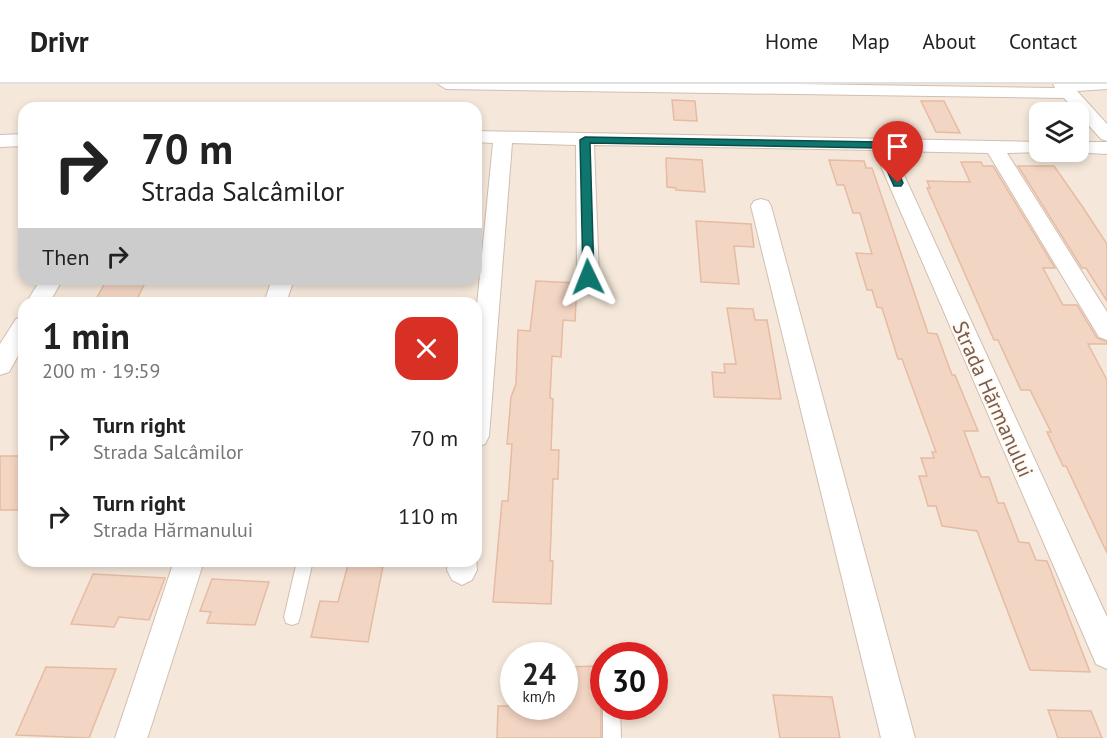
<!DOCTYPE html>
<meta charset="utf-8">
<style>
body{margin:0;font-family:"PT Sans",sans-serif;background:#f2f2f2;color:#222;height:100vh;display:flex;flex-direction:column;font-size:22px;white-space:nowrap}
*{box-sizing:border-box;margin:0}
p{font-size:20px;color:#767676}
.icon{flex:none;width:33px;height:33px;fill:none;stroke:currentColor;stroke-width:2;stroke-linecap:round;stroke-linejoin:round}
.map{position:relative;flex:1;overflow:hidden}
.sheet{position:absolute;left:18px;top:213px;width:464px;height:270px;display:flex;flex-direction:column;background:#fff;border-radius:18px;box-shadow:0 3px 9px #0003}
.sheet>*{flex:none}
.banner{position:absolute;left:18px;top:18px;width:464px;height:183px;border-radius:18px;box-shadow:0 3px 9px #0003;background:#fff;color:#222;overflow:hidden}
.controls{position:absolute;left:1029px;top:18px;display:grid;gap:12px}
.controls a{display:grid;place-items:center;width:60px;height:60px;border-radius:12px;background:#fff;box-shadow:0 3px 9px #0003;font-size:30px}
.speed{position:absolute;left:500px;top:558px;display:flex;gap:12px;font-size:30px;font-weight:700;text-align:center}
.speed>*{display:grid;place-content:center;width:78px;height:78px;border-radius:50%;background:#fff;box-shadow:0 3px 9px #0003;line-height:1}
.speed small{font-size:15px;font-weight:400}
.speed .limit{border:9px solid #d22;background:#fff;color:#111}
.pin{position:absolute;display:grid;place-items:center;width:51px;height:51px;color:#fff;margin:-62px -26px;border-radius:50% 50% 50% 0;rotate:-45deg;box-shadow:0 0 6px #0007}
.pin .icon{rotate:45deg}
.me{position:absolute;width:66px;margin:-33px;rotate:358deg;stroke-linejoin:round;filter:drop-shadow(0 0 4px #0008)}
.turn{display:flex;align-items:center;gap:21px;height:126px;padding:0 24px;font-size:27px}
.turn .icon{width:78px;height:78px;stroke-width:2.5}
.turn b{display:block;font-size:42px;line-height:51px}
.then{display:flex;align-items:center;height:57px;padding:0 24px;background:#0003;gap:12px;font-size:22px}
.round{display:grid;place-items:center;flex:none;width:63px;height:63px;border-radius:18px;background:#f2f2f2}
.summary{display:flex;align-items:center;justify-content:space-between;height:102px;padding:0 24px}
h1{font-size:36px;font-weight:600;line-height:45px}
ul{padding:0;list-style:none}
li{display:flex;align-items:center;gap:18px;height:78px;padding:0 24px}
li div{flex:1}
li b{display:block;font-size:22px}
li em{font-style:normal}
header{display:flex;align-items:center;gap:36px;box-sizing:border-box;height:84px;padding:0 30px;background:#fff;border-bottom:2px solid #e0e0e0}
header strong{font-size:28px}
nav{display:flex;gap:33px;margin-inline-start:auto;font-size:21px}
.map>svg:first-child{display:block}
.residential{fill:#f5e8da;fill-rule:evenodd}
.building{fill:#f3d5c3;stroke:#e6bba3;stroke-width:1.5}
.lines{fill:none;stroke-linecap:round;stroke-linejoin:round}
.service-casing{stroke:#d1beb0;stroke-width:2}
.minor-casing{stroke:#d1beb0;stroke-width:2}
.service{fill:#fff;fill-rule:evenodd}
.minor{fill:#fff;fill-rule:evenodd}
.route{fill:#0f766e;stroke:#0a4d48;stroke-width:1.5}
.labels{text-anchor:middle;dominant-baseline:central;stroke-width:4.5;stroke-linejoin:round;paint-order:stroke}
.street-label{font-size:21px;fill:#7a5c4d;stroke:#fffaf3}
</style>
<header>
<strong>Drivr</strong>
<nav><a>Home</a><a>Map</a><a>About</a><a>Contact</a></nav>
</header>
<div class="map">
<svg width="1107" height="654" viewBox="0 0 1107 654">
<rect width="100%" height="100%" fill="#fdf6ec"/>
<path class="residential" d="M0 0H1107V654H0ZM24 24H476V195H24ZM1040 28H1078V68H1040ZM24 219H476V477H24ZM513 572H564V622H513ZM603 572H654V622H603Z"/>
<path class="building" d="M672 16 695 17 697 37 674 36Z
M921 17H944L960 49 936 48Z
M666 74 702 76 705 108 676 106V104L667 103Z
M829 76 864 77 866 84H872L928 249 937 250 952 291H955L978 347H964L981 393H989L998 419H1004L1019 458 1029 459 1036 476 1047 477 1090 588 1030 586 977 447 942 442 936 422H928L919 392H927L921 374H934L932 368H936L902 275H898L882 224 877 223 872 206H867L856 169 872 170 860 129H853L844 101H837Z
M961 78H981L983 82H993L1055 184H1043L1063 221H1077L1097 254 1107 258V260H1088L1107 296V469L1066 382H1063L1047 348H1051L1030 306H1021L998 256H994L927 104H930L927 97 970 98Z
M1018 82H1054L1082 122 1107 160V217L1086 184H1082Z
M696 137 751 140 754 163 734 162 739 200 701 198Z
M107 195H147L135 219H94Z
M536 197 577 199 575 237 563 236 561 273 552 272 550 314 553 315 551 366H559L558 395H553L550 477H553L551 520 493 518 502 417H508L512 360H507L511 313 516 300 518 246 530 247Z
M727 224 753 225 755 236H767L781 315 714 313 712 288 725 289 724 280H736Z
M0 372H24V426H0Z
M349 477H384L368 558 311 553 320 517 338 518Z
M93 490 165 494 149 536 119 533 114 543 71 540Z
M212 495 269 498 255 541 207 539 211 528 200 527Z
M601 582 603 620 601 622V654H497L498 622H564V583Z
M46 583 116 585 89 654 16 651Z
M773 611 832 613 840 654H780Z
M1048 626 1091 627 1102 654H1058Z"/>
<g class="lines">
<defs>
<path id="service" d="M297 477H313L300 533 298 539 292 541 286 539 284 533Z
M603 620V622H620L621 654H603Z"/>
<path id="minor" d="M438 0H800L1055 4 1053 0H1107V5L1077 7 1107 40V57L1101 55 1064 14 446 5Z
M476 47 1040 58V68H1047L1007 69 1107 228V256L1099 253 988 69 893 67 1107 533V585L1096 580 874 66 594 61 599 193 596 199 588 201 580 199 577 193 576 61 512 59 489 352 485 360 476 363V231L493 59 476 58Z
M24 50V62L0 63V51Z
M1078 58H1107V70L1071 68H1078Z
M761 115 768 117 771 122 915 654H881L751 122 754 117Z
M41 195H63L49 219H26Z
M272 195H294L286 219H264Z
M24 232V261L9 288 0 291V260L16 235Z
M476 472 477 486 472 496 462 501 452 496 447 486 448 477H476Z
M174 477H204L148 652 147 654H115Z"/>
</defs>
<use href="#service" class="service-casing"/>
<use href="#minor" class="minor-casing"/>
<use href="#service" class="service"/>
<use href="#minor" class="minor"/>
</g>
<path class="route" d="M585 53 881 58 886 61 903 99 901 102H894L877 64 590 59 594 193 588 197 583 193 580 56Z"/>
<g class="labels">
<g class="street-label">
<text transform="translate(993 315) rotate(66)">Strada Hărmanului</text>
</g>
</g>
</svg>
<div class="controls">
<a><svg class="icon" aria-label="layers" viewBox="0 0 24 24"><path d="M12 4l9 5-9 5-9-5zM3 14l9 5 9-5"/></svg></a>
</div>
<div class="speed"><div>24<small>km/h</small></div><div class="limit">30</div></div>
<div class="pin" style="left:898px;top:99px;background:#d93025"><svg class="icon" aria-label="arrive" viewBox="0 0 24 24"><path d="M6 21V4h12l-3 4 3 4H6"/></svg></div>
<svg class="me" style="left:588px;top:193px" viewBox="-20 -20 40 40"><path d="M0-17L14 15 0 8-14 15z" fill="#0f766e" stroke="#fff" stroke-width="4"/></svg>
<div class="banner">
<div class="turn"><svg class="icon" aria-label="right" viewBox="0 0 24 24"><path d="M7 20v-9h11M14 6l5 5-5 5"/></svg><div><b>70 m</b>Strada Salcâmilor</div></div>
<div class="then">Then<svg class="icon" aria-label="right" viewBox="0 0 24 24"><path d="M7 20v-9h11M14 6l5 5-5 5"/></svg></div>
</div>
<section class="sheet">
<div class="summary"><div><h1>1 min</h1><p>200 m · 19:59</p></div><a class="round" style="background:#d93025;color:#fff"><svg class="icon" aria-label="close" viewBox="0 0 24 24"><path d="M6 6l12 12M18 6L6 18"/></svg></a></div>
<ul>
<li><svg class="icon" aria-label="right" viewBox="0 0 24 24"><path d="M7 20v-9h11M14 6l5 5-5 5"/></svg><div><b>Turn right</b><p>Strada Salcâmilor</p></div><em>70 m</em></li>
<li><svg class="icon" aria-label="right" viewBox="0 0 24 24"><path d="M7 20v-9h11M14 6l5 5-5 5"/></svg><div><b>Turn right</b><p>Strada Hărmanului</p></div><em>110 m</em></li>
</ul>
</section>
</div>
